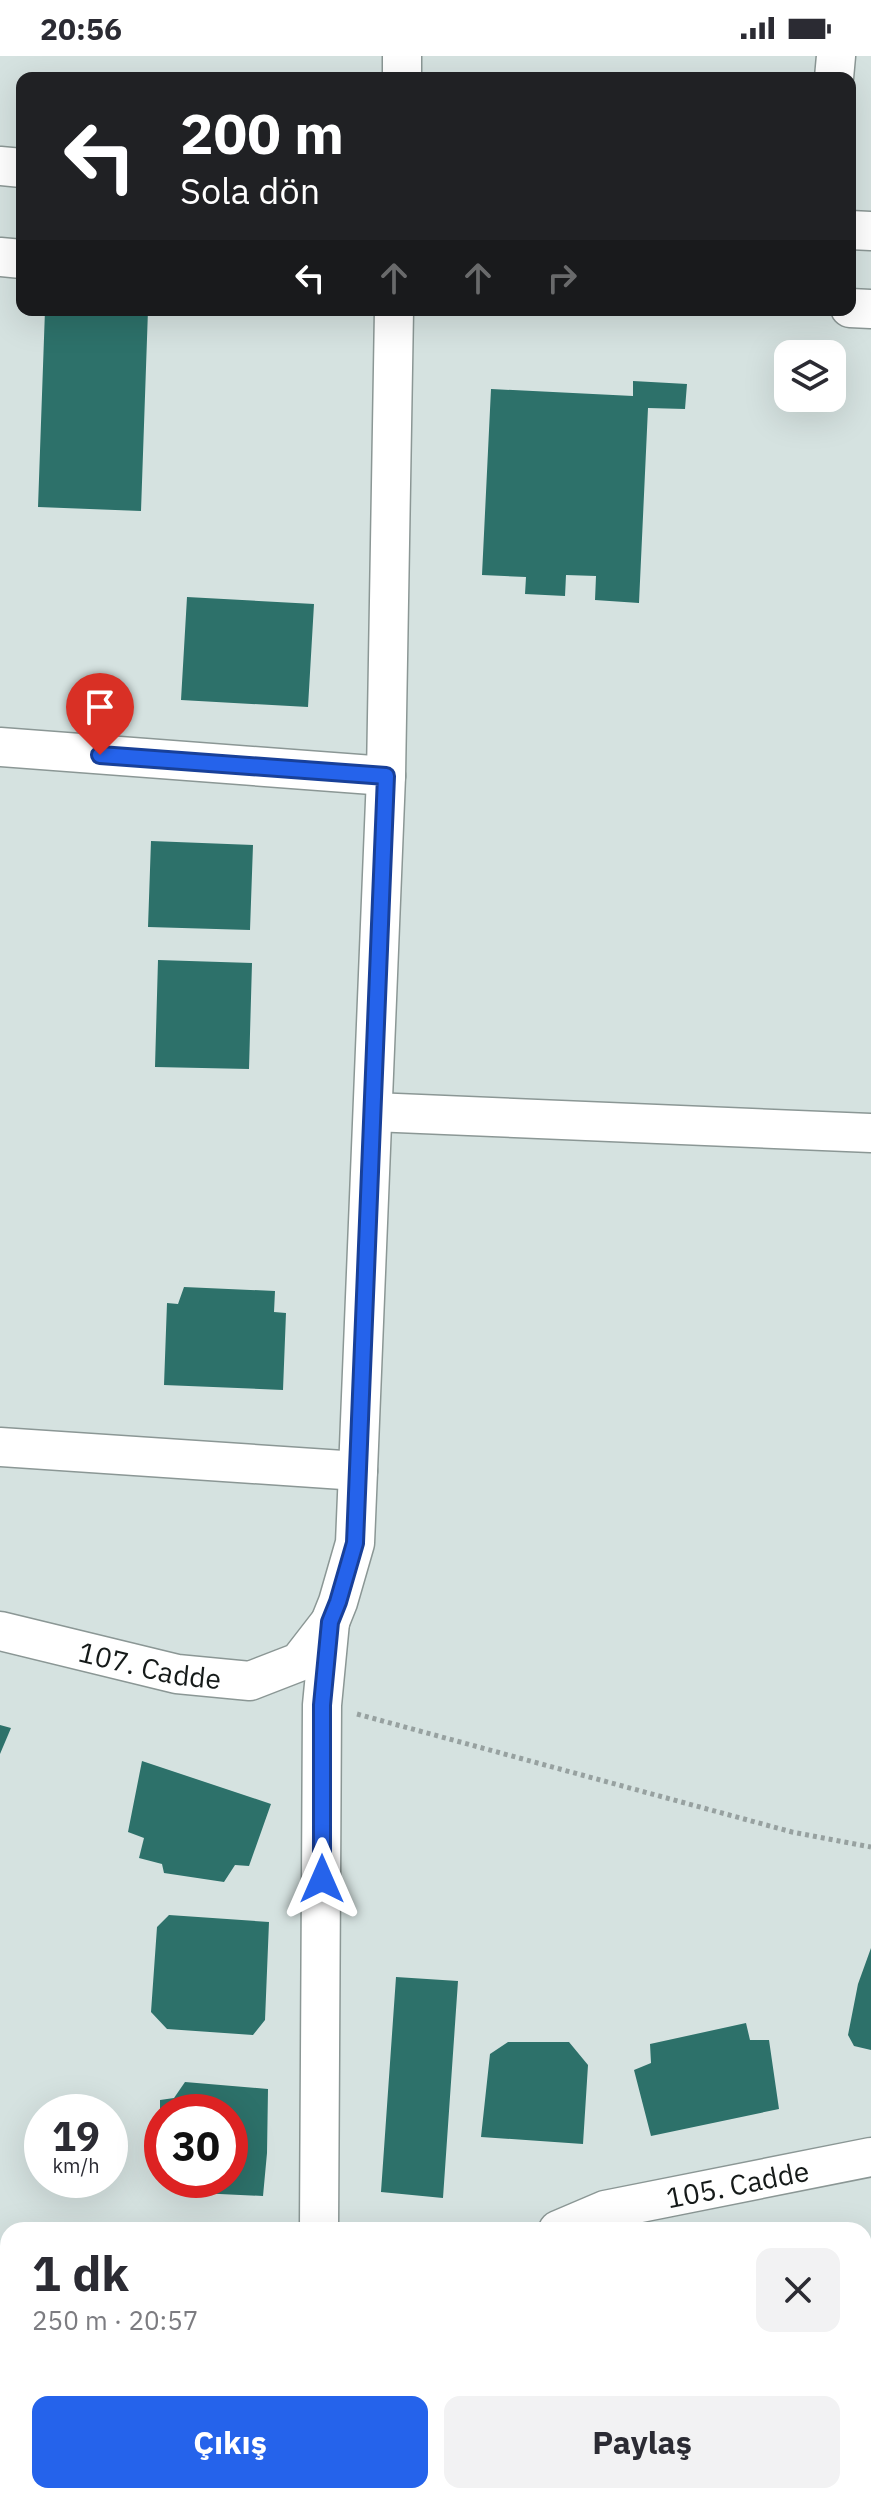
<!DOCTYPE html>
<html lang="tr">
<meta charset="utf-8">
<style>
body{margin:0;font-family:"IBM Plex Sans",sans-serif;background:#f2f2f3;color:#2b2b33;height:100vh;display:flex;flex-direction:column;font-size:30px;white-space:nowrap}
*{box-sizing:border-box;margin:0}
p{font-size:26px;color:#7c7c81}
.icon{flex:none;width:44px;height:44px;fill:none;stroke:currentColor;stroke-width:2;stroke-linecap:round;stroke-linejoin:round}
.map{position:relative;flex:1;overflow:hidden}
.drawer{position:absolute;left:0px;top:2166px;width:872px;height:282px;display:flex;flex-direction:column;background:#fff;border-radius:24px 24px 0 0;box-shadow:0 8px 32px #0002}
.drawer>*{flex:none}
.top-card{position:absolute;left:16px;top:16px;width:840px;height:244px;border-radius:16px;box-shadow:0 8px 32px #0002;background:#202124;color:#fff;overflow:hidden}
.fabs{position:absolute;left:774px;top:284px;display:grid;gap:16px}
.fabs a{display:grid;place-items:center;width:72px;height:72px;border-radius:16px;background:#fff;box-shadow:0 8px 32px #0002;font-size:40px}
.speed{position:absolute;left:24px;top:2038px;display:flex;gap:16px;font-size:40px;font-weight:700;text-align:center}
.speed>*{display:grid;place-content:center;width:104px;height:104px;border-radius:50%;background:#fff;box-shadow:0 8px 32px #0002;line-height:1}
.speed small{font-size:20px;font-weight:400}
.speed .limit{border:12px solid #d22;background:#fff;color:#111}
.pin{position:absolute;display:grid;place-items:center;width:68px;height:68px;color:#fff;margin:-82px -34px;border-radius:50% 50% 50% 0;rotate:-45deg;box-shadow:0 0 8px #0007}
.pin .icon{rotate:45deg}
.me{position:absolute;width:88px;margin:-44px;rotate:0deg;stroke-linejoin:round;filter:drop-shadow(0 0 6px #0008)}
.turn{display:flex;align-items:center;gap:28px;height:168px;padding:0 32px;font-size:36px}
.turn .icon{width:104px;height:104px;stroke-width:2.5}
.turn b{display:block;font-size:56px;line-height:68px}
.lanes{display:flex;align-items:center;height:76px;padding:0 32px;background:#0003;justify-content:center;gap:40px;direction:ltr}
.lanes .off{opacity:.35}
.round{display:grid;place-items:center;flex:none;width:84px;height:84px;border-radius:16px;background:#f2f2f3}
.head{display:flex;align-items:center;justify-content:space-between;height:136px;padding:0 32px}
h1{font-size:48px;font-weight:700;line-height:60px}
.action{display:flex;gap:16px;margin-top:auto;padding:16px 32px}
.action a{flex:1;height:92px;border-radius:16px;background:#2563eb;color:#fff;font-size:32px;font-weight:700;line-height:92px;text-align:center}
.action a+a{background:#f2f2f3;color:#2b2b33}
.status{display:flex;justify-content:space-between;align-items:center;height:56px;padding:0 40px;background:#fff;direction:ltr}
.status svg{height:22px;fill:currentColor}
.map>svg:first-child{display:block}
.building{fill:#2d716a}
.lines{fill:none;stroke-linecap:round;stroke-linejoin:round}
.minor-casing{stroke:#8b9795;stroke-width:41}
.path{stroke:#97a1a0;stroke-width:5;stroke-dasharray:4 4;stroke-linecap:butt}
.minor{stroke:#fff;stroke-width:38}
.route-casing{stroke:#184099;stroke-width:20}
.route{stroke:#2563eb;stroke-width:14}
.labels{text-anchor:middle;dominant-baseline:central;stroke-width:6;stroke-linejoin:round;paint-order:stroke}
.street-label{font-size:28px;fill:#151a19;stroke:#e2efed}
</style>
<div class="status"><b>20:56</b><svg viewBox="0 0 49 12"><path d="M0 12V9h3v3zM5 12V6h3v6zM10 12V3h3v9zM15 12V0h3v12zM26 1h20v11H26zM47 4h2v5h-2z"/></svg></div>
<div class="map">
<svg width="871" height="2447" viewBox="0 0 871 2447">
<rect width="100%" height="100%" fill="#d5e2e0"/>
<path class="building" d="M45 254H148L141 455 38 451Z
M633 325 687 328 685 353 648 352 639 547 595 544 596 520 566 519 565 540 525 538 526 521 482 519 491 333 633 340Z
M187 541 314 548 308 651 181 644Z
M151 785 253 789 250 874 148 871Z
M158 904 252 907 249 1013 155 1011Z
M184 1231 275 1235 274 1256 286 1257 283 1334 164 1329 167 1247 178 1248Z
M0 1669 11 1672 0 1698Z
M142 1705 271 1748 249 1810 235 1809 224 1826 164 1817 162 1808 139 1802 144 1782 128 1776Z
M169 1859 269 1866 265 1964 253 1979 167 1973 151 1956 157 1871Z
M871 1892V1994L854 1990 848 1979 858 1928Z
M396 1921 458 1925 443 2142 381 2136Z
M746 1967 750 1984H769L779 2053 651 2080 634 2014 651 2007 650 1988Z
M508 1986H569L588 2009 583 2088 481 2081 490 1998Z
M185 2026 268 2033 267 2097 263 2140 178 2136 175 2124H230V2056H160V2044L174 2042Z
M159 2070H162V2118L158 2117Z"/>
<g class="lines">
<defs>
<g id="minor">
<path d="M402 22V0"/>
<path d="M834 22 836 0"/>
<path d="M0 110 22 112"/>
<path d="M850 174 871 175"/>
<path d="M0 201 22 203"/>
<path d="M850 252 871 253"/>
<path d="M0 691 386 720"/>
<path d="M373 1056 871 1077"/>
<path d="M0 1391 358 1415"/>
<path id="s1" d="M0 1575 177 1618 250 1625 299 1606 330 1566 338 1546 355 1487 358 1415 386 720 394 254"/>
<path d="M319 2174 322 1649 330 1566"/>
<path id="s2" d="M558 2174 605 2154 871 2101"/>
<path d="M438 2440 442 2447"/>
<path d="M110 2447 116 2440"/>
</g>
</defs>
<use href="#minor" class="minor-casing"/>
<path class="path" d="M357 1658 792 1776 871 1791"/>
<use href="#minor" class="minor"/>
</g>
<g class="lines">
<defs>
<path id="route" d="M100 699 386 720 355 1487 338 1546 330 1566 322 1649V1823"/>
</defs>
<use href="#route" class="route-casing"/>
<use href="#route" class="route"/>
</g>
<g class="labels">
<g class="street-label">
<text stroke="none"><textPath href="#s1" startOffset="154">107. Cadde</textPath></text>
<text stroke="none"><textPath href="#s2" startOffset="186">105. Cadde</textPath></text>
</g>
</g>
</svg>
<div class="fabs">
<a><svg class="icon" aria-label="layers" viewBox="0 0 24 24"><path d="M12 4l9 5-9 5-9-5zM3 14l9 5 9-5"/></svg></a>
</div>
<div class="speed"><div>19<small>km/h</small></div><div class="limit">30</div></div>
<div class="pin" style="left:100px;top:699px;background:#d93025"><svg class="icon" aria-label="arrive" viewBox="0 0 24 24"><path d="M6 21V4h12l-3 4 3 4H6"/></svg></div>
<svg class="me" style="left:322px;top:1823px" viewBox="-20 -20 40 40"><path d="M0-17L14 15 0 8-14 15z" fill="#2563eb" stroke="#fff" stroke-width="4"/></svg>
<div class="top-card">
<div class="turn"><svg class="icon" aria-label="left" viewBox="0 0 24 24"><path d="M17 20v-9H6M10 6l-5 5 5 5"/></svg><div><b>200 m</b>Sola dön</div></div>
<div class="lanes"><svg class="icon" aria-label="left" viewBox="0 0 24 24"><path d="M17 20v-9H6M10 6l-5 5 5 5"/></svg><svg class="icon off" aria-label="ahead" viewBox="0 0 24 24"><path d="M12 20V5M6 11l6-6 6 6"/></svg><svg class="icon off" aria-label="ahead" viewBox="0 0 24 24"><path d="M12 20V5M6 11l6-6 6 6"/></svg><svg class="icon off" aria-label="right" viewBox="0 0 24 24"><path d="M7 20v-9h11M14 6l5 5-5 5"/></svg></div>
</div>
<section class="drawer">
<div class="head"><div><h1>1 dk</h1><p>250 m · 20:57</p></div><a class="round"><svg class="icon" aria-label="close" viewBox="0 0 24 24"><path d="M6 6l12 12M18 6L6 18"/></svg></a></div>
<div class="action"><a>Çıkış</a><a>Paylaş</a></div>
</section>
</div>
